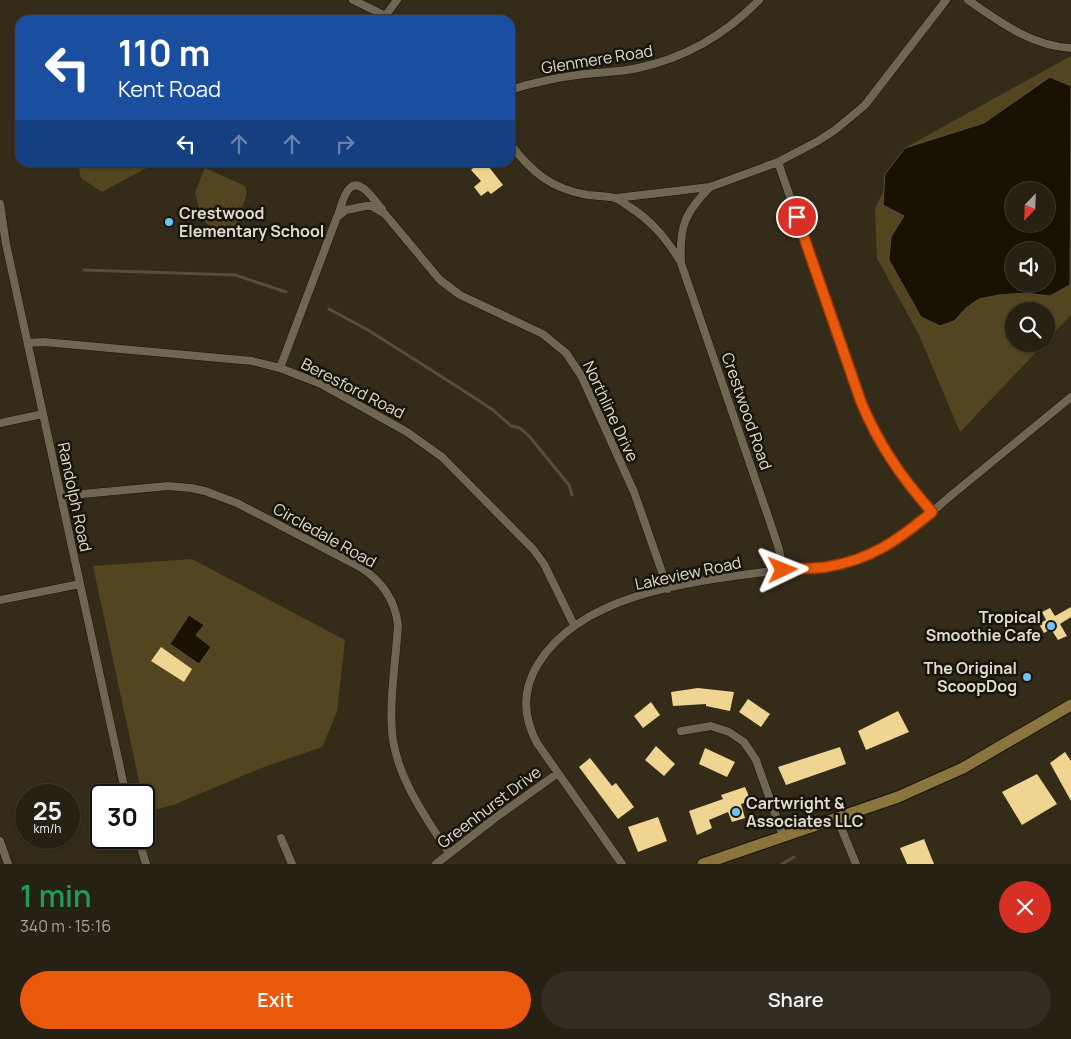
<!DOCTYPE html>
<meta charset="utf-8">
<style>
body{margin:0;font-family:Manrope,sans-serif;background:#332e21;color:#f1f3f6;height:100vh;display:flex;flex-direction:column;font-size:19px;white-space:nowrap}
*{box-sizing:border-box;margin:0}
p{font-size:16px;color:#a4a3a0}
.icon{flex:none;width:28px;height:28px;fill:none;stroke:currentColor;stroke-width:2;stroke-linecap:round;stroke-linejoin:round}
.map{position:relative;height:864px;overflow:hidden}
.sheet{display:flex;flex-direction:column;background:#272113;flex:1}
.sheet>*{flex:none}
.top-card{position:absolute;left:15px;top:15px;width:500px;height:152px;border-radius:15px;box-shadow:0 1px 4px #0004,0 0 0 1px #433e33;background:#1a4fa0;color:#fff;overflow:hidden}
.needle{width:32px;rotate:203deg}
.fabs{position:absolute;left:1005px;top:182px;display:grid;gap:10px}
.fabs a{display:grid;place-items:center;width:50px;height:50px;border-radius:50%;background:#272113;box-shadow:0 1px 4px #0004,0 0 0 1px #433e33;font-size:25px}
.speed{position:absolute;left:15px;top:784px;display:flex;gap:10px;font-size:25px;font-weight:700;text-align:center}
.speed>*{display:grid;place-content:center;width:65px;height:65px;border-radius:50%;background:#272113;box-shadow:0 1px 4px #0004,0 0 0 1px #433e33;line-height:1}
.speed small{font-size:12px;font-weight:400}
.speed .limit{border:2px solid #111;border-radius:8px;background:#fff;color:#111}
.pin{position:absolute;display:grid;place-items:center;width:42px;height:42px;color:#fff;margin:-21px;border:2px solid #fff;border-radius:50%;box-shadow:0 1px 5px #0007}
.me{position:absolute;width:55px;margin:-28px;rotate:88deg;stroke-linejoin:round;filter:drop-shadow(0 0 4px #0008)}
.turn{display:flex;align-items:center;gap:18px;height:105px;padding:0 20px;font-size:22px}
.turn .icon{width:65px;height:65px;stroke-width:2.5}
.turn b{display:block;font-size:35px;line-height:42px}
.lanes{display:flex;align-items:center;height:48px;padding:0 20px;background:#0003;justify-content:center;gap:25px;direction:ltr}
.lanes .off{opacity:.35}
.round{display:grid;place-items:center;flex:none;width:52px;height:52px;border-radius:26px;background:#332e21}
.overview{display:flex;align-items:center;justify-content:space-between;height:85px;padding:0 20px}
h1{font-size:30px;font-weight:600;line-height:38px;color:#1e9e55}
.action{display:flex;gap:10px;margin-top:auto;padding:10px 20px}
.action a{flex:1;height:58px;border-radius:30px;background:#ea580c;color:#fff;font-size:20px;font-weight:600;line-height:58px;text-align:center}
.action a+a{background:#332e21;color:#f1f3f6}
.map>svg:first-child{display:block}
.green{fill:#534520;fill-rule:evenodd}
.water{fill:#191101;stroke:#554e3f;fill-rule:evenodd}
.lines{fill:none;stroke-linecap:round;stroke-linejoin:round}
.stream{stroke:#554e3f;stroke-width:3}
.building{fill:#f0d491}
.street-casing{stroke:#1b1403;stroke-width:9}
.primary-casing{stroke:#1b1403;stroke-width:13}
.street{stroke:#706752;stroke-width:8}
.primary{stroke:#8a753f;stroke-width:11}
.route-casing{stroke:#983908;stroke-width:12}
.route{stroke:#ea580c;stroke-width:9}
.poi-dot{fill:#70c2f4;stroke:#18150d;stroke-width:2}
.labels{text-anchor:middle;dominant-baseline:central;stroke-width:5;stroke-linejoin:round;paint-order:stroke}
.street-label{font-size:16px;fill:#e0dbcf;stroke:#18150d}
.poi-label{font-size:16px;font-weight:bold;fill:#e0dbcf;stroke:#18150d;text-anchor:start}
</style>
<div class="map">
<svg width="1071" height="864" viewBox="0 0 1071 864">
<rect width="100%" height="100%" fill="#342c19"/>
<path class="green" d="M1071 56V315L1046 341V311H1014V344H1044L960 432 919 335 877 258 875 208 905 148ZM1014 191H1046V224H1014ZM1014 251H1046V284H1014Z
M78 163V162L151 163 150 166 102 192 81 178Z
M205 168 245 186 247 194 231 238 214 230 205 222 201 215 195 192Z
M192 559 345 640 337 712 322 747 264 767 173 805 146 812 144 795H142L93 566Z"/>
<path class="water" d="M1050 77 1071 86 1070 285 1050 296 1025 293 999 295 979 299 966 308 954 321 940 326 921 317 889 260 891 237 904 216 883 205 885 174 905 148 984 123ZM1014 191H1046V224H1014ZM1014 251H1046V284H1014Z
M189 615 204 625 196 635 211 647 199 664 170 644Z"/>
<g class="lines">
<path class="stream" d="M84 270 235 275 286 292
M329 309 368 330 461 389 493 410 511 426 520 428 529 436 569 485 572 495
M782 864 794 857"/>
</g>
<path class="building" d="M480 162H485L503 185 491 194 488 191 481 196 474 187 481 181 471 170Z
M1071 607V617L1060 624 1067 636 1058 640 1051 629 1044 633 1039 624 1046 620 1042 612 1050 608 1055 616Z
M161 647 192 669 184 682 151 661Z
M698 688 734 692 730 711 706 706V704L673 706 671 692Z
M748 699 770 714 761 727 739 712Z
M651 702 660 715 643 728 634 716Z
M898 711 909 732 866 750 858 731Z
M656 746 675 764 664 776 645 760Z
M840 747 846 764 786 785 778 767Z
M705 748 735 762 727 777 699 764Z
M1065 752 1071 761V801L1050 763Z
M590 758 612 786 616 783 634 807 618 819 579 767Z
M1037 774 1057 804 1022 825 1002 792Z
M745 787 751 801 741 804 745 818 732 822 728 812 709 820 712 828 697 835 689 811 723 799 721 795Z
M658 817 667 841 638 852 628 827Z
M924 839 934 864H907L900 848Z"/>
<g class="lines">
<defs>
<path id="street" d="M353 0 394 20
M968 0C1000 22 1031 46 1071 48
M386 15 397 0
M510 90C535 82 559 77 585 74 603 72 620 72 638 68 685 58 726 34 759 0
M510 144C532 172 551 189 588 195 597 196 606 196 615 198 619 199 624 203 628 206 651 220 666 238 680 261
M778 162 861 402C879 445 901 477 932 511
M710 187C685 213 679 226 681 263L770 522 779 549 783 570
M616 198 710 187 778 162 818 141 835 130 865 105 946 0
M0 204 6 244 126 795
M338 215C341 208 343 195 349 189 360 176 375 202 382 209
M28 343 44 342 252 361 280 368 321 384 407 432 442 457 533 549 544 564 574 625
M280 368 337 217 346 210 366 206H372L385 214 440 280 460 295 543 334 566 353 582 377 634 492 668 589
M0 423 43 414
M61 496 168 486 191 488 205 491 237 503 360 567C382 581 395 599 398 625 396 660 388 706 393 740 399 780 427 820 449 853
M0 600 80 584
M681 731 711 726 729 732 744 742 756 760 783 836
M837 818 856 864
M138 838 146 864
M281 838 292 864
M0 841 8 864
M436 864 495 818 558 773
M622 864 537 743C523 717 522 690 538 664 582 592 696 581 773 571 811 565 843 569 879 551 905 538 927 516 948 498 989 464 1030 431 1071 397"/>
<path id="primary" d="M703 864 898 797 963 768 1071 705"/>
</defs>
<use href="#street" class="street-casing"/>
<use href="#primary" class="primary-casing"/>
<use href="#street" class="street"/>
<use href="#primary" class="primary"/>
</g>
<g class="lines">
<defs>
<path id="route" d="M783 570C798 568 812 569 826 567 871 560 898 540 932 512 901 477 879 445 861 402L797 217"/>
</defs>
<use href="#route" class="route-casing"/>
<use href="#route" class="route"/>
</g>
<g class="poi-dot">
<circle cx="169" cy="222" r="5"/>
<circle cx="1051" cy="626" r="5"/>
<circle cx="1027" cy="677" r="5"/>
<circle cx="736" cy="812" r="5"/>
</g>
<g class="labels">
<g class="street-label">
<text transform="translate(597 59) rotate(-9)">Glenmere Road</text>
<text transform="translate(353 388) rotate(27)">Beresford Road</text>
<text transform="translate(611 411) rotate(65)">Northline Drive</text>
<text transform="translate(747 411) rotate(71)">Crestwood Road</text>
<text transform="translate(75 497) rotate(78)">Randolph Road</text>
<text transform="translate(325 535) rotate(29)">Circledale Road</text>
<text transform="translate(688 573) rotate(-12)">Lakeview Road</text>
<text transform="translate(489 807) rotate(-37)">Greenhurst Drive</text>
</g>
<g class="poi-label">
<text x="179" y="213">Crestwood<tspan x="179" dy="18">Elementary School</tspan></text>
<text x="1041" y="617" text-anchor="end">Tropical<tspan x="1041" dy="18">Smoothie Cafe</tspan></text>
<text x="1017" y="668" text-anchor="end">The Original<tspan x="1017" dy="18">ScoopDog</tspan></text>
<text x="746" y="803">Cartwright &amp;<tspan x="746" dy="18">Associates LLC</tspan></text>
</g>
</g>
</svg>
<div class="fabs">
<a><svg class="needle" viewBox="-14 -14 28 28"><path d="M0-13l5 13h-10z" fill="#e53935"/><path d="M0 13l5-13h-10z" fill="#a4a3a0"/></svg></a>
<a><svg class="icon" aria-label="sound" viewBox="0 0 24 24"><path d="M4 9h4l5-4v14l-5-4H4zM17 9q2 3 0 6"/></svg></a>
<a><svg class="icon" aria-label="search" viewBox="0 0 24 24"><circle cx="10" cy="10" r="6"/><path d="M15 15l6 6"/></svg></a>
</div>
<div class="speed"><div>25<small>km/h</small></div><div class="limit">30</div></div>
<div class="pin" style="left:797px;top:217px;background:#d93025"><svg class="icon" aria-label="arrive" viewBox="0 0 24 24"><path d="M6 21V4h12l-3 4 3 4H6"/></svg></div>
<svg class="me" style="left:783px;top:570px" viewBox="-20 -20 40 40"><path d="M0-17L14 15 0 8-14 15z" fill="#ea580c" stroke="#fff" stroke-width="4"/></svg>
<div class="top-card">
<div class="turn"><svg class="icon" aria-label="left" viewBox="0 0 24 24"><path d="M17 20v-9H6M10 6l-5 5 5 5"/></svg><div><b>110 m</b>Kent Road</div></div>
<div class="lanes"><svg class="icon" aria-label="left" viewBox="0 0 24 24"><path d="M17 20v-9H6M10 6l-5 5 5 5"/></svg><svg class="icon off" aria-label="ahead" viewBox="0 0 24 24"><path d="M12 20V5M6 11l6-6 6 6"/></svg><svg class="icon off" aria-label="ahead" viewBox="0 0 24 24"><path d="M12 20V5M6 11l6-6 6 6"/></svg><svg class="icon off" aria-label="right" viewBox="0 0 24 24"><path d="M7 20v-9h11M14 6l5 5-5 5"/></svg></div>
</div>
</div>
<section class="sheet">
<div class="overview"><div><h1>1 min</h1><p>340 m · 15:16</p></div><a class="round" style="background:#d93025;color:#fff"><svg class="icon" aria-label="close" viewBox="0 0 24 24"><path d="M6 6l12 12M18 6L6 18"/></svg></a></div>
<div class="action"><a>Exit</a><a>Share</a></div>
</section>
